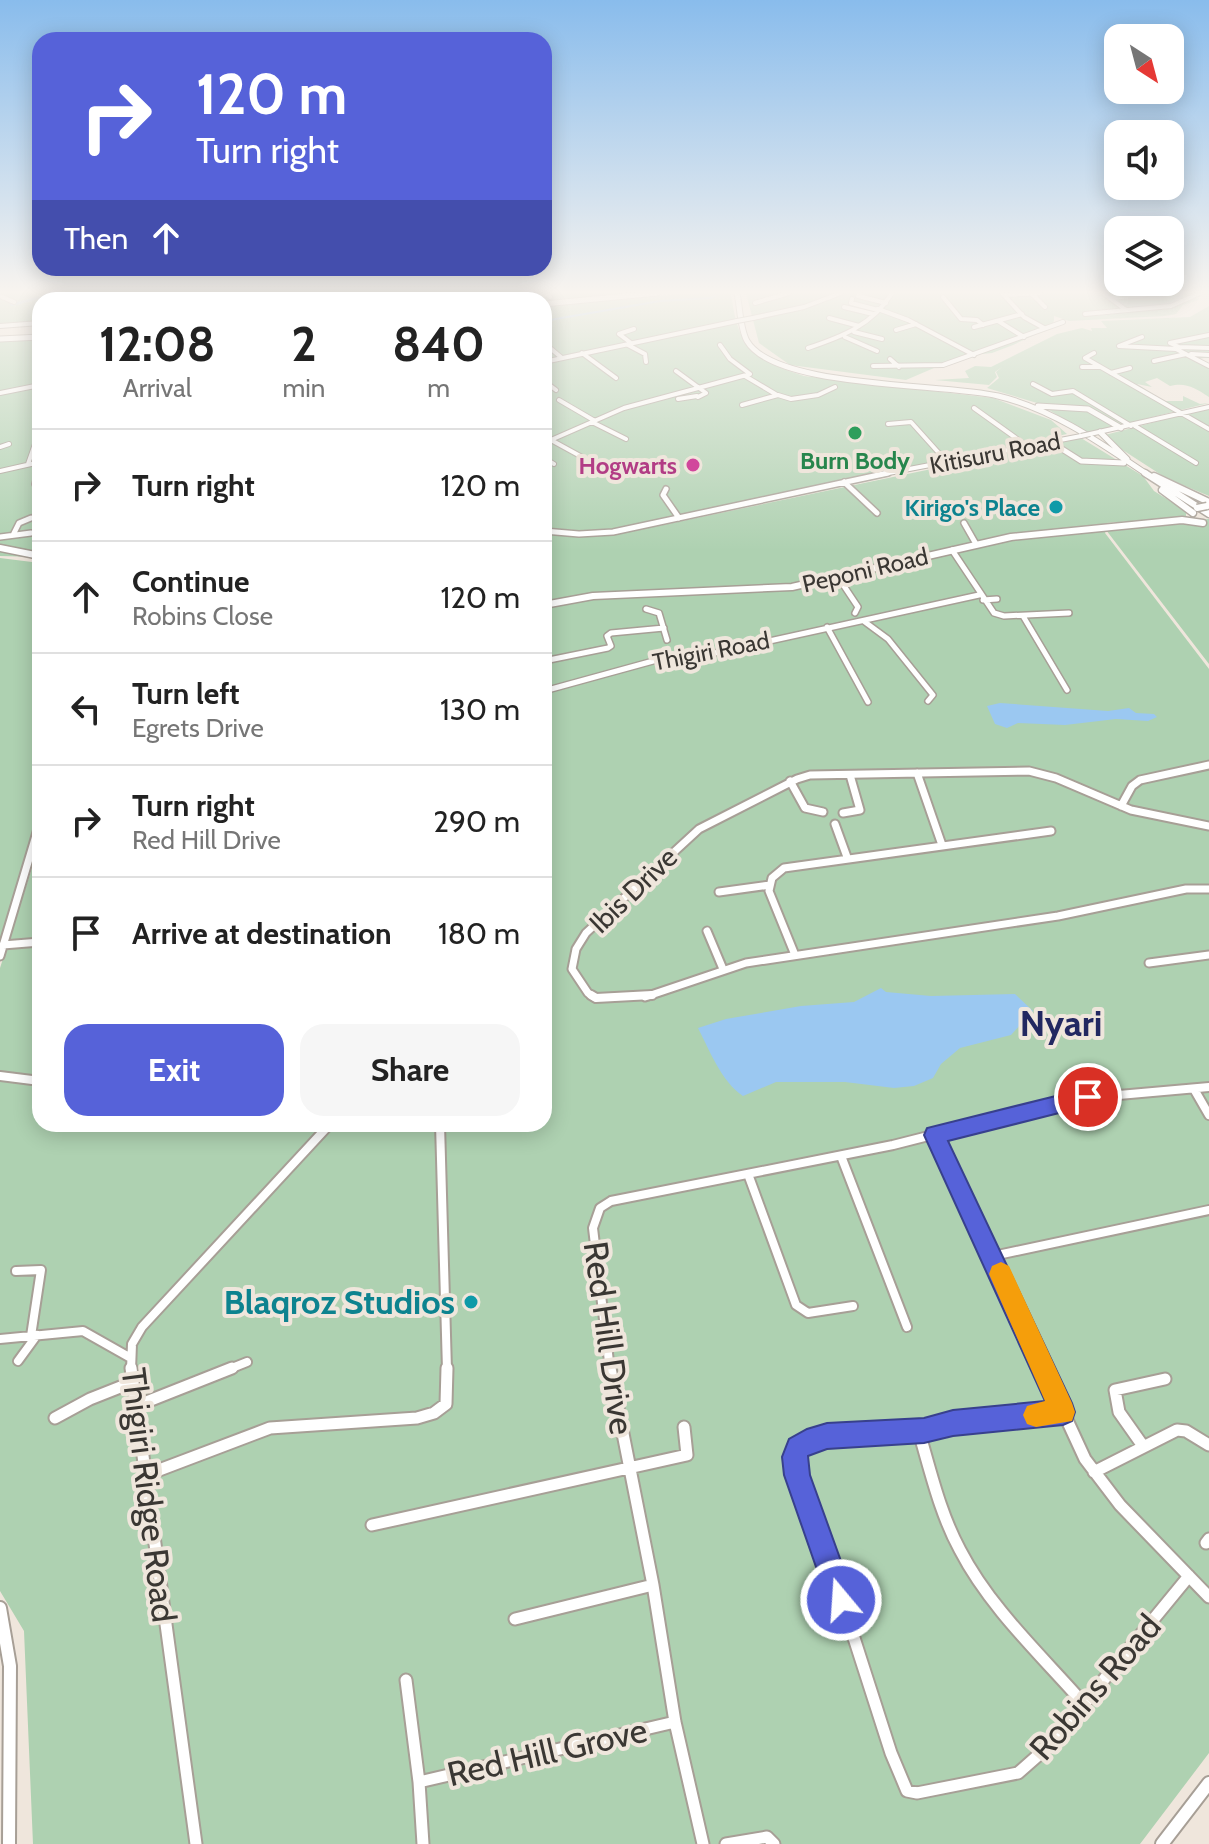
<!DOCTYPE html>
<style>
body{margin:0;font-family:Cabin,sans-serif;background:#f6f6f6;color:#222;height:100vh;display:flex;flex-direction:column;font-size:30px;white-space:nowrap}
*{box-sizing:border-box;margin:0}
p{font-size:26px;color:#767676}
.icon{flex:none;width:44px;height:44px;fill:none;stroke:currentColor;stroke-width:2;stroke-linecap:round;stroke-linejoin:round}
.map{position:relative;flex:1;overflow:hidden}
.panel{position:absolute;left:32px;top:292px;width:520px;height:840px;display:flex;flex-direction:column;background:#fff;border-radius:24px;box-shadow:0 4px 20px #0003}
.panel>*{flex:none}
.guide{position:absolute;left:32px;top:32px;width:520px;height:244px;border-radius:24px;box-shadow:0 4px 20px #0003;background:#5662d9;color:#fff;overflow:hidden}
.needle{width:52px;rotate:144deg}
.controls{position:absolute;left:1104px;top:24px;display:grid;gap:16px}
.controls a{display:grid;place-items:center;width:80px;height:80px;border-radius:16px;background:#fff;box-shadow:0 4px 20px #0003;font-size:40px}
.pin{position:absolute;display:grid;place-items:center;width:68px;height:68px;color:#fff;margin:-34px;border:4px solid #fff;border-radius:50%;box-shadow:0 2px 8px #0007}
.me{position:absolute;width:88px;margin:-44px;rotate:342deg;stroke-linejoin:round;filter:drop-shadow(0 0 6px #0008)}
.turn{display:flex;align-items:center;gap:28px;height:168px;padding:0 32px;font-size:36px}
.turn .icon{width:104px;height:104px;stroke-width:2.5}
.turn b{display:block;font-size:56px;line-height:68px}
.then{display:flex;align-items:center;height:76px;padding:0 32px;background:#0003;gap:16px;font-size:30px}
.eta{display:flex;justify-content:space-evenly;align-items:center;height:136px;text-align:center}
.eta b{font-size:48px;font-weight:700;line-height:56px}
.button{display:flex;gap:16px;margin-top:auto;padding:16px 32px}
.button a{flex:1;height:92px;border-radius:24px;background:#5662d9;color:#fff;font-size:32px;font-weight:700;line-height:92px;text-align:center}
.button a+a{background:#f6f6f6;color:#222}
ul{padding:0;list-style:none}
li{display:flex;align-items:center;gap:24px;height:112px;padding:0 32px;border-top:2px solid #e0e0e0}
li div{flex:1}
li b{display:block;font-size:30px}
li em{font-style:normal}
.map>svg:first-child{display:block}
.green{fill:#aed1b1}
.water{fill:#9bc8f1}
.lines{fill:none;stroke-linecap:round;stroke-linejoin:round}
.stream{stroke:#9bc8f1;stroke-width:2}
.river{fill:#9bc8f1;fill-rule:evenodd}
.minor-far4-casing{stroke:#a79f96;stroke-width:6}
.minor-far3-casing{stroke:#a79f96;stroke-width:8}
.minor-far2-casing{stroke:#a79f96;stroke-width:11}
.minor-far1-casing{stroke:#a79f96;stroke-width:12}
.minor-casing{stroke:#a79f96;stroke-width:15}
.major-far2-casing{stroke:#a79f96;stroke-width:7}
.major-far1-casing{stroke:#a79f96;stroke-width:9}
.major-casing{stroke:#a79f96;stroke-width:16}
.minor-far4{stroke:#fff;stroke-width:4}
.minor-far3{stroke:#fff;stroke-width:5}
.minor-far2{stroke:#fff;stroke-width:7}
.minor-far1{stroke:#fff;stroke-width:8}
.minor{stroke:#fff;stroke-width:11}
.major-far2{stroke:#fff;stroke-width:5}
.major-far1{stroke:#fff;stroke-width:6}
.major{stroke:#fff;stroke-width:12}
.minor-bridge-casing{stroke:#a79f96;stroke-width:6;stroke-linecap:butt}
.major-bridge-casing{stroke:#a79f96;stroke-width:9;stroke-linecap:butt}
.minor-bridge{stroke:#fff;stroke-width:4}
.major-bridge{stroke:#fff;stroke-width:6}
.route{fill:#5662d9;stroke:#38408d;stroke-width:2}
.slow{fill:#f59e0b}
.leisure-dot{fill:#2e9e5b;stroke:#efe6dc;stroke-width:3}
.hotel-dot{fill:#d1479c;stroke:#efe6dc;stroke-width:3}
.culture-dot{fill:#0f9aa8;stroke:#efe6dc;stroke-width:3}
.labels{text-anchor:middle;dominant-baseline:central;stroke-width:8;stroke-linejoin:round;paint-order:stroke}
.far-street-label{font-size:24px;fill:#3a3733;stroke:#efe6dc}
.far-leisure-label{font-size:24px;font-weight:bold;fill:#27864d;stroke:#efe6dc}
.far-hotel-label{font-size:24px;font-weight:bold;fill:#b23c85;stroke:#efe6dc;text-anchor:end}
.far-culture-label{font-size:24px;font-weight:bold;fill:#0d838f;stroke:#efe6dc;text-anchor:end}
.street-label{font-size:28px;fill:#3a3733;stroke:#efe6dc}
.near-culture-label{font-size:34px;font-weight:bold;fill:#0d838f;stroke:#efe6dc;text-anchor:end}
.near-street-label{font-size:34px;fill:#3a3733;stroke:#efe6dc}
.district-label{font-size:36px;font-weight:bold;fill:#222861;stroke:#efe6dc}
</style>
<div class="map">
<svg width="1209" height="1844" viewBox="0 0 1209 1844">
<rect width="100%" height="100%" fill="#efe6dc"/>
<path class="green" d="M0 293H199L197 300H40V323L33 325 31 321 0 325Z
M204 293H643L544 302 202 300Z
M696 293H731C738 349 753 360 804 376L993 398 1051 420 1067 434 604 531 544 529V305Z
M746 293H1192L1198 300 1183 305 1176 314 1164 316 1069 321 1054 316V321L1049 328 1013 345 992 353 962 356 906 380 790 365 759 343Z
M1209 306V357L1199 359 1209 364V397C1195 388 1186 382 1170 386L1157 378 1145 382 1152 387 1137 384 1164 401H1183V396L1200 404 1209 403 1088 433 1037 403 987 388 999 378 996 372 1002 367 995 372 997 377 989 385 935 380 969 378 965 371 975 366 991 367 1057 334 1082 328 1092 331 1091 328H1107L1101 321 1190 317Z
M40 339V557L0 556V341Z
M1209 408V496L1166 478 1101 436Z
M1081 438 1143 476 1154 491 1186 511V517L1106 523V529L1209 519V664L1106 530 1105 533 1209 669V1753L1140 1844H33L24 1631 0 1591V968L40 843V1124H544V534L591 537 629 532Z
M0 558 40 563V834L0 958Z"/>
<path class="water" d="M1000 703 1108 711 1129 708 1136 713 1154 714 1157 717 1148 721 1116 719 1065 725 1018 723 1007 728 995 724 987 706Z
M881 988 886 992 931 996 1015 994 1033 1011 1011 1035 960 1048 941 1064 933 1078 914 1086 894 1088 845 1082H776L743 1096C721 1081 710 1051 698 1028L726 1019 801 1006 854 1002Z"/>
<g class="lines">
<path class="stream" d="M544 321 660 301 711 298 720 293"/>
<path class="river" d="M52 293H62L12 306 9 304Z"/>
<defs>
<path id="minor-far4" d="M233 293 240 300
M332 293 340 300
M545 293 550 297
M860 293 858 296 886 303
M1002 293 1024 317 1044 328
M1103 293 1126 310
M1032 294 1045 307
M1004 295 1040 293
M0 296 14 302
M943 297 961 319 977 320 983 325
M1110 298 1145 295
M852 299 851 303 878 310
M70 300 72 296
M200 300 202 293
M255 300 289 293
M755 303 789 293
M844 307 873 314
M878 309 908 320 974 355
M1085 314 1171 306 1200 293
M753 318 804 307 841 293
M829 318 859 326
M998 321 1024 337
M0 326 40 323
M974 327 1022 314
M896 330 916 324
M854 332 882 339
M1209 335 1170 343 1179 347 1209 348
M845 337 877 351
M1142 337 1119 346 1176 349 1209 366
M544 343 562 358
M631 343 619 334 634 329
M628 345 645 354 646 362
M808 348C841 337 873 325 892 293
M582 353 616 378
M1094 353 1085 358 1209 429
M1191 354 1209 355
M890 359 899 367
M1154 361 1186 354
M544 362 737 321
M873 366 943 365 1063 322
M1082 367H1098
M676 371 706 393 698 397
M1111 373 1130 368
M745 376 777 395
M544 381 556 390
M1033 384 1052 394 1073 391 1131 426
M0 393 40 385
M678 399 697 396
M559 400 595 421
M742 405 778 395 791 399 818 395 835 387
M974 408 1027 446
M592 422 626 439
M888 424 911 422 946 461
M1135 426 1196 463
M1090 434 1209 407
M551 440 593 463
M544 443 624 408 750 374 730 359 720 345
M0 447 9 444
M544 458 554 464
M28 464 35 444
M0 471 40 462
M37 475 40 464
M878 475 1081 436"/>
<path id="minor-far3" d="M38 473 35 484 40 494
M844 482 877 513
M666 489 663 495 679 518
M964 523 976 544
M544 531 579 534 613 532 888 473
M13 535 19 523 31 518
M0 537 31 533
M952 550 994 613 1004 616 1069 613
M838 577 858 607 855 613
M983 600 997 599
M646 609 659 613 667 640
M1023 616 1067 690
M865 622 888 639 933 695 928 701
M827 627 868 702
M544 661 608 648 611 646 607 636 611 633 664 628
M544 691 664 658 701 656 979 595"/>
<path id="minor-far2" d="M917 773 942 845
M790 781 805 808 823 812
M1121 806 1132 786 1140 780 1209 765
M843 813 860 810 850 775
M835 824 847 857
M719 892 770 885
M707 931 723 969
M3 945 40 942
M795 955 769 891 772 878 784 868 1051 831
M0 956 40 822
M1149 963 1209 955
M594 997 588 993 572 969 576 949 586 933 699 829 797 779 810 775 1029 771 1056 778 1131 810 1209 826
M645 997 746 963 1058 916 1186 889H1209"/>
<path id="minor-far1" d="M591 995 596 998 652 995
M0 1076 40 1081
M1194 1089 1209 1115
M440 1124 447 1370
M934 1135 1043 1370
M841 1156 907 1327
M748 1174 796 1305 808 1313 853 1306
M993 1256 1209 1210
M16 1271 41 1270 31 1336
M0 1339 83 1331 129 1357
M18 1361 37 1335
M131 1370 132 1344 142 1327 330 1124
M227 1370 247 1362
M610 1370 593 1228 600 1208 611 1201 893 1145 1074 1099 1209 1087"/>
<path id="minor" d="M131 1368 196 1844
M610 1368 653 1585 675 1722 703 1844
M1043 1368 1085 1459 1120 1505 1209 1597
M136 1406 232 1368
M1063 1412 953 1423 924 1430 921 1439C932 1477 941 1515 960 1550 990 1608 1041 1655 1084 1704
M55 1418 90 1399 133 1382
M924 1430 838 1434 806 1442 798 1448 795 1456 798 1477 819 1529 891 1753 907 1791 917 1793 1018 1773 1051 1744 1189 1576
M1143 1446 1119 1412 1115 1390 1165 1379
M1094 1472 1177 1430 1186 1431 1209 1445
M146 1475 270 1428 417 1418 434 1413 446 1404 447 1368
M372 1525 687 1455 684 1427
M1206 1543 1209 1539
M515 1619 653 1585
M406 1680 419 1782 423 1844
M419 1782 675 1722
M726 1844 767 1837 774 1844"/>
<path id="major-far2" d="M737 293C740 307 740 329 747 341 775 389 945 383 998 396 1053 409 1102 444 1148 475
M380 300 452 293
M544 304 657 293
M0 339 40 337
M1038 406 1088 409 1121 428
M1100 432 1127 459
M1051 442 1081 461 1124 463"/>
<path id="major-far1" d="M1145 473 1209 514
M1154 476 1209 502
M1162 490 1193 513
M0 548 40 556
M544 605 593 596 792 587 1011 537 1182 520 1203 523"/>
<path id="major" d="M0 1608 10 1666 9 1844
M1162 1844 1209 1783"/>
</defs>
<use href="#minor-far4" class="minor-far4-casing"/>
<use href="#minor-far3" class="minor-far3-casing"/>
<use href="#minor-far2" class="minor-far2-casing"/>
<use href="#minor-far1" class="minor-far1-casing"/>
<use href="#minor" class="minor-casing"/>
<use href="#major-far2" class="major-far2-casing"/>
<use href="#major-far1" class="major-far1-casing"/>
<use href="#major" class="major-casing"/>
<use href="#minor-far4" class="minor-far4"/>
<use href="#minor-far3" class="minor-far3"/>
<use href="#minor-far2" class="minor-far2"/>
<use href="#minor-far1" class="minor-far1"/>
<use href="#minor" class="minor"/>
<use href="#major-far2" class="major-far2"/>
<use href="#major-far1" class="major-far1"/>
<use href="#major" class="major"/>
<defs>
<path id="minor-bridge" d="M737 321 753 318
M1081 436 1090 434"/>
<path id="major-bridge" d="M1197 508 1207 506"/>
</defs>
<use href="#minor-bridge" class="minor-bridge-casing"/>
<use href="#major-bridge" class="major-bridge-casing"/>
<use href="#minor-bridge" class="minor-bridge"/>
<use href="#major-bridge" class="major-bridge"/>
</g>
<linearGradient id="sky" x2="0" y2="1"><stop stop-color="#89bcec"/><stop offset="0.53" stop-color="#f8f4ef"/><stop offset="1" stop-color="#f8f4ef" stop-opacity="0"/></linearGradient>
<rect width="1209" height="551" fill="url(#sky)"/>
<path class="route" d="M1088 1088 1095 1091 1098 1097 1095 1104 948 1141 1072 1403 1075 1412 1072 1421 1063 1425 953 1436 924 1443 827 1449 808 1456 810 1475 855 1600 851 1610 841 1614 831 1610 784 1475 782 1457 789 1439 807 1429 827 1423 924 1418 953 1410 1045 1401 924 1135 927 1128Z"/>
<path class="slow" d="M1001 1262 1009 1266 1072 1403 1075 1412 1072 1421 1036 1427 1027 1424 1023 1415 1027 1406 1045 1401 989 1274 992 1266Z"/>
<circle class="leisure-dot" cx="855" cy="433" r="8"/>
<circle class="hotel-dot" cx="693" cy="465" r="8"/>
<g class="culture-dot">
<circle cx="1056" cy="507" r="8"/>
<circle cx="471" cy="1302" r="8"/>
</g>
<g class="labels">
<g class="far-street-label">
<text transform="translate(995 453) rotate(-11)">Kitisuru Road</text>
<text transform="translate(865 570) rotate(-13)">Peponi Road</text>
<text transform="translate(711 651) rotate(-11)">Thigiri Road</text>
</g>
<g class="far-leisure-label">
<text x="855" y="460">Burn Body</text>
</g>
<g class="far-hotel-label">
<text x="677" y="465">Hogwarts</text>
</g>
<g class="far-culture-label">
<text x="1040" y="507">Kirigo's Place</text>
</g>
<g class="street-label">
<text transform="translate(633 890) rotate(-44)">Ibis Drive</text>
</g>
<g class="near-culture-label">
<text x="455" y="1302">Blaqroz Studios</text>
</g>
<g class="near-street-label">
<text transform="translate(609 1338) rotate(82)">Red Hill Drive</text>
<text transform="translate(149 1495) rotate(83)">Thigiri Ridge Road</text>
<text transform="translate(1095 1687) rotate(-49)">Robins Road</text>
<text transform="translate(547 1752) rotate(-13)">Red Hill Grove</text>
</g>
<g class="district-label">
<text x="1061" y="1023">Nyari</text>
</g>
</g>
</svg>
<div class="controls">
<a><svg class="needle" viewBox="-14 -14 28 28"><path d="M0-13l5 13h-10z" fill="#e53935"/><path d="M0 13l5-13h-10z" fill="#767676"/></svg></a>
<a><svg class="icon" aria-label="sound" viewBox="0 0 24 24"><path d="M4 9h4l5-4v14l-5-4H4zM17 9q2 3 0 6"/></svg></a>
<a><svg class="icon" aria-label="layers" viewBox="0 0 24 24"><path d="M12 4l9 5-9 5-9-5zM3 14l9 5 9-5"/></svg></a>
</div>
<div class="pin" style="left:1088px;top:1097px;background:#d93025"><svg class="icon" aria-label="arrive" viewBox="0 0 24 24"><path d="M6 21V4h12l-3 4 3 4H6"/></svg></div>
<svg class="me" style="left:841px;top:1600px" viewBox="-20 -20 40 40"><circle r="17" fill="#5662d9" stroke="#fff" stroke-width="3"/><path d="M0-11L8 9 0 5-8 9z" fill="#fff"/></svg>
<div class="guide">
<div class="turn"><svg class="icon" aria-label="right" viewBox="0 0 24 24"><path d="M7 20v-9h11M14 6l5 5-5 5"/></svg><div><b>120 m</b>Turn right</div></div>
<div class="then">Then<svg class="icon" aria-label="ahead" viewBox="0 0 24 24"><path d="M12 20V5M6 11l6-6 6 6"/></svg></div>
</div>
<section class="panel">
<div class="eta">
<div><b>12:08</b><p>Arrival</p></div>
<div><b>2</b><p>min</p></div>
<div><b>840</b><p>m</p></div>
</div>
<ul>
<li><svg class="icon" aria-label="right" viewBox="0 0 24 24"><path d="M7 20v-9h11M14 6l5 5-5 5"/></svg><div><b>Turn right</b></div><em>120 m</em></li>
<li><svg class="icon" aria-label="ahead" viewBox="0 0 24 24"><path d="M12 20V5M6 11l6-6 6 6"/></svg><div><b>Continue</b><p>Robins Close</p></div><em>120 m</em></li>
<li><svg class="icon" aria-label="left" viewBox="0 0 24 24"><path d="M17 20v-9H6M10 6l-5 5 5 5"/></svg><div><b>Turn left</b><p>Egrets Drive</p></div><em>130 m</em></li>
<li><svg class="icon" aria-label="right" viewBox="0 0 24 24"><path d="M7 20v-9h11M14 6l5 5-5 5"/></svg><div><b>Turn right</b><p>Red Hill Drive</p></div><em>290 m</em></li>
<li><svg class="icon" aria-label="arrive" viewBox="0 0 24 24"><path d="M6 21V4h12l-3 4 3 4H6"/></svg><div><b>Arrive at destination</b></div><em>180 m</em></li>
</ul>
<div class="button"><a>Exit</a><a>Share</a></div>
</section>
</div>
